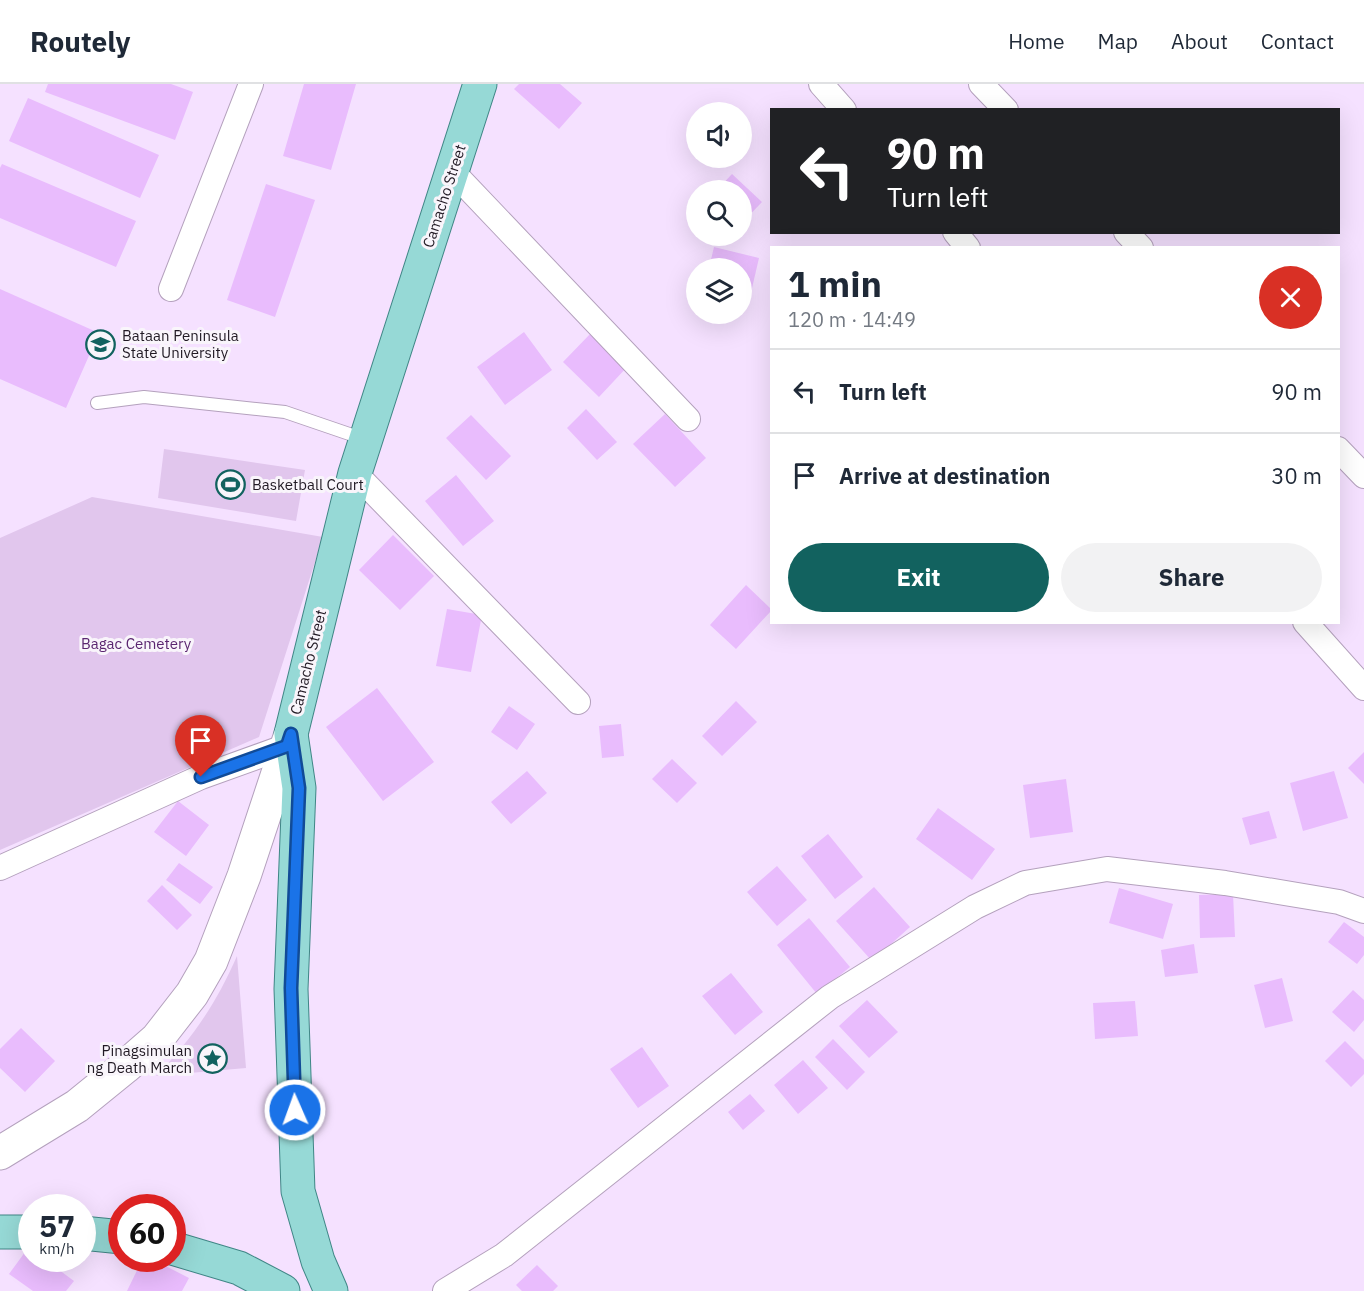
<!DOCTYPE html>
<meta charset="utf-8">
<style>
body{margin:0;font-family:"IBM Plex Sans",sans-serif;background:#f2f2f3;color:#1f2937;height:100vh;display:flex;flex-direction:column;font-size:22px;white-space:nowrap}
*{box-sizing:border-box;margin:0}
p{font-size:20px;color:#747a83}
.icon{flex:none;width:33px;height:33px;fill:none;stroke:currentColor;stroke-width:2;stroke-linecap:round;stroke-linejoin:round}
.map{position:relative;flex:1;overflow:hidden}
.drawer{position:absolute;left:770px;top:162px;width:570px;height:378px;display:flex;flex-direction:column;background:#fff;border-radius:0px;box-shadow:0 6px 24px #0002}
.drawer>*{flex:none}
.hud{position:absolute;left:770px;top:24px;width:570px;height:126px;border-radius:0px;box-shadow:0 6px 24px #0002;background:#202124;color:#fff;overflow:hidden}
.controls{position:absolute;left:686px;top:18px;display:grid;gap:12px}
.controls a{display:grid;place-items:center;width:66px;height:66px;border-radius:50%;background:#fff;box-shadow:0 6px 24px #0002;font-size:30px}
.speed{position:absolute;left:18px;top:1110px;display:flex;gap:12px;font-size:30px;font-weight:700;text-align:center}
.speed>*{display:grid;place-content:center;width:78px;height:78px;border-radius:50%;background:#fff;box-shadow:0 6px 24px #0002;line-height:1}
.speed small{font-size:15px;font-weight:400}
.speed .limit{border:9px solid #d22;background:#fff;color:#111}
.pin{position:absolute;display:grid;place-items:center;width:51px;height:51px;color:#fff;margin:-62px -26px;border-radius:50% 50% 50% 0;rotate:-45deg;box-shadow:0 0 6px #0007}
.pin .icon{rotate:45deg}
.me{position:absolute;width:66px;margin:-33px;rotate:358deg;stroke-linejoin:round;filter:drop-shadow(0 0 4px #0008)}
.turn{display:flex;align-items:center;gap:21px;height:126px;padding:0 18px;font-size:27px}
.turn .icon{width:78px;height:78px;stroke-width:2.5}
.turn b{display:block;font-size:42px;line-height:51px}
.round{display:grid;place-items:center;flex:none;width:63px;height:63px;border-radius:32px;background:#f2f2f3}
.head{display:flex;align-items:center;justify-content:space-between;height:102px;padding:0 18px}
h1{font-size:36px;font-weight:800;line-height:45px}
.action{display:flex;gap:12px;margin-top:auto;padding:12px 18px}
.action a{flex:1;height:69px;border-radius:36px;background:#12625f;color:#fff;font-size:24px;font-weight:800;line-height:69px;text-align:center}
.action a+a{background:#f2f2f3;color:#1f2937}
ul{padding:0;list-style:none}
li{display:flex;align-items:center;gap:18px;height:84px;padding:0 18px;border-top:2px solid #e0e1e3}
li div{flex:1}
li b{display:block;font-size:22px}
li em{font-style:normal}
header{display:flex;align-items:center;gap:36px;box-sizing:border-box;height:84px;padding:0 30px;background:#fff;border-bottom:2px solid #e0e1e3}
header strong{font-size:28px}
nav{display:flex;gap:33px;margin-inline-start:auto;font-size:21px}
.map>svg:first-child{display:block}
.green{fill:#e1c6ed}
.building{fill:#e9bcfd}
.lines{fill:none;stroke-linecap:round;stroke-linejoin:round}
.lane-casing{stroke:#b4a1bd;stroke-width:14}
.street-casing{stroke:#b4a1bd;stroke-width:26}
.secondary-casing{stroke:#b4a1bd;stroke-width:35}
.primary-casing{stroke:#408686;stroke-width:35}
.lane{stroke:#fff;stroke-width:12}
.street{stroke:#fff;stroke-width:24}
.secondary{stroke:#fff;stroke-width:33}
.primary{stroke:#96d9d6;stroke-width:33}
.route-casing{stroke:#114b97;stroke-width:15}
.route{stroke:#1a73e8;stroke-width:10}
.labels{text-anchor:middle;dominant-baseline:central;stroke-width:6;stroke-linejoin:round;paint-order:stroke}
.street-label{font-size:15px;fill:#211a24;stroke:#f9f5fb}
.poi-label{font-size:15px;fill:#211a24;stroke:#f9f5fb;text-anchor:start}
.park-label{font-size:15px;fill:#5b2670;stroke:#f9f5fb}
</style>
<header>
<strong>Routely</strong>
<nav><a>Home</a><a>Map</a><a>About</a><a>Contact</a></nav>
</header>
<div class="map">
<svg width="1364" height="1207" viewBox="0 0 1364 1207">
<rect width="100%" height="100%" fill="#f5e1ff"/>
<path class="green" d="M164 365 305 386 296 437 158 414Z
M92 413 323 453 259 653 0 766V454Z
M237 872 246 984 156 992C192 955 216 920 237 872Z"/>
<path class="building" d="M48 0H171L193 8 175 56 45 8Z
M304 0H356L331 86 283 72Z
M519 0H560L582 19 559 45 514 5Z
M28 14 159 71 140 114 9 57Z
M2 80 136 137 116 183 0 134V84Z
M732 90 762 118 741 140V106H717Z
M266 100 315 116 275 233 227 216Z
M714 163 759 174 749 217 741 215V184H709Z
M0 205 99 249 66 324 0 295Z
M524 248 552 286 505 321 477 283Z
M592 248 628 282 599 313 563 278Z
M586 325 617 358 597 376 567 344Z
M665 330 706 374 675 403 633 360Z
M471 331 511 372 486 396 446 354Z
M456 391 494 437 463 462 425 417Z
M393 451 434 492 400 526 359 486Z
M746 501 771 525V527L736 565 710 541Z
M447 525 482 531 471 588 436 582Z
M377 604 434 678 383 717 326 643Z
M736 617 757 638 722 672 702 652Z
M509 622 535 640 517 666 491 648Z
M621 640 624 672 602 674 599 642Z
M1364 668V700L1348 684Z
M672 675 697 699 677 719 652 695Z
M527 687 547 709 511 740 491 718Z
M1334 687 1348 734 1303 747 1290 699Z
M1066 695 1073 748 1030 754 1023 701Z
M178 717 209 741 186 772 154 748Z
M938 724 995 765 972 796 916 755Z
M1269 727 1277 754 1250 761 1242 734Z
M828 750 863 793 835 815 801 772Z
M179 779 213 803 200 820 166 796Z
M777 782 807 816 777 842 747 808Z
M162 801 192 831 177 846 147 817Z
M874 803 910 843 872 877 836 837Z
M1119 804 1173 820 1163 855 1109 839Z
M1233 810 1235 853 1200 854 1199 811Z
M809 834 850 883 817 910 777 861Z
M1344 838 1364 853V871L1357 880 1328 858Z
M1194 860 1198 889 1165 893 1161 866Z
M731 889 763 928 735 951 702 912Z
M1282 894 1293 937 1265 944 1254 901Z
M1353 906 1364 916V936L1354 948 1332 928Z
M867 916 898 948 869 974 839 942Z
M1135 917 1138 952 1095 955 1093 919Z
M21 944 55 977 25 1008 0 984V965Z
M833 955 865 988 847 1006 815 973Z
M1345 957 1364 976V990L1351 1003 1325 977Z
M642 963 669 1002 638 1024 610 985Z
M803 976 828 1004 798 1030 774 1001Z
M750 1010 765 1027 743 1046 728 1028Z
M28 1164 32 1167V1174H43L74 1197 66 1207H33L9 1190Z
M143 1174H150L189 1194 182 1207H127Z
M537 1181 558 1202 553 1207H522L516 1201Z"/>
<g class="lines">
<defs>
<path id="lane" d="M97 319 144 313 285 328 364 355"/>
<path id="street" d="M821 0 844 26
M981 0 1006 26
M451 86 688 335
M955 148 968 164
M1126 148 1141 164
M171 205 251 0
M1338 365 1364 392
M355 389 578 618
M1305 538 1364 604
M0 784 201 693 287 662
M445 1207 504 1171 830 913 975 823 1025 799 1107 785 1225 799 1339 818 1364 827"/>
<path id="secondary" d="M0 1069 77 1022 125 983 157 955 192 910 211 877 244 792 291 650"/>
<path id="primary" d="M0 1148H32
M82 1149 122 1153
M172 1164 239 1184 283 1207
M331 1207 318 1177 298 1107 291 905 299 704 291 650 355 389 480 0"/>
</defs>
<use href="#lane" class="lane-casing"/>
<use href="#street" class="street-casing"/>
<use href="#secondary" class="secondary-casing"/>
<use href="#primary" class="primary-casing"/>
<use href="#lane" class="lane"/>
<use href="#street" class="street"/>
<use href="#secondary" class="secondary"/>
<use href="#primary" class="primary"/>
</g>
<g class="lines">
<defs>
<path id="route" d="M201 693 287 662 291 650 299 704 291 904 295 1026"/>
</defs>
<use href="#route" class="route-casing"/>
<use href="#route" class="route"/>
</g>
<defs>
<symbol id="university-ring" viewBox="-11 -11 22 22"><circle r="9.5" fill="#f9f5fb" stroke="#12625f" stroke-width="1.5"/><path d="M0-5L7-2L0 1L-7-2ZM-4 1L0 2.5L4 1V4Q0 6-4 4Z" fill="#12625f"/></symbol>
<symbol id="stadium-ring" viewBox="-11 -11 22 22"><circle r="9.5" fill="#f9f5fb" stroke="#12625f" stroke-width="1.5"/><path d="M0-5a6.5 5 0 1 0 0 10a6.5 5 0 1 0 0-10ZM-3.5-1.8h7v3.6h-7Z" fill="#12625f"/></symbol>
<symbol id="sight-ring" viewBox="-11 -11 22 22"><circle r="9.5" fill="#f9f5fb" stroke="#12625f" stroke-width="1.5"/><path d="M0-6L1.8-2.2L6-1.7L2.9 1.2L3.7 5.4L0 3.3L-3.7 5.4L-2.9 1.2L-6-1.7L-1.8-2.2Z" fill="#12625f"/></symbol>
</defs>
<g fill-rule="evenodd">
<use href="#university-ring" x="84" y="244" width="33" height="33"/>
<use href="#stadium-ring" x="214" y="384" width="33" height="33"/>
<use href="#sight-ring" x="196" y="958" width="33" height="33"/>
</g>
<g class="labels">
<g class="street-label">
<text transform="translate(444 112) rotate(-72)">Camacho Street</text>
<text transform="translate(308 578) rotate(-76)">Camacho Street</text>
</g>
<g class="poi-label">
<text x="122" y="251">Bataan Peninsula<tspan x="122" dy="17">State University</tspan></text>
<text x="252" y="400">Basketball Court</text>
<text x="192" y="966" text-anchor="end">Pinagsimulan<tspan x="192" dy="17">ng Death March</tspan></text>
</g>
<g class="park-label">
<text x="136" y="559">Bagac Cemetery</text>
</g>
</g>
</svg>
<div class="controls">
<a><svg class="icon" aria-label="sound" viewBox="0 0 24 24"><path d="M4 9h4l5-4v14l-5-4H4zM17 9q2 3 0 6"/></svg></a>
<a><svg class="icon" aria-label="search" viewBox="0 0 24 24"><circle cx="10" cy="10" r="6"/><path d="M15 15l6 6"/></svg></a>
<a><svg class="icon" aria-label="layers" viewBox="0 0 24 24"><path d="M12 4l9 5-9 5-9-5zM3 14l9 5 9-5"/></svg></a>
</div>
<div class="speed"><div>57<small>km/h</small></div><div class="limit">60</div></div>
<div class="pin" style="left:201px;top:693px;background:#d93025"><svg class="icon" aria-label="arrive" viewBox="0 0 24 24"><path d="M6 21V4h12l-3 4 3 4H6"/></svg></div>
<svg class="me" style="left:295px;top:1026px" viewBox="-20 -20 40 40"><circle r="17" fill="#1a73e8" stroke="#fff" stroke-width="3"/><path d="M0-11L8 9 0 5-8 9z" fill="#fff"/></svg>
<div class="hud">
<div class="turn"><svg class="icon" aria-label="left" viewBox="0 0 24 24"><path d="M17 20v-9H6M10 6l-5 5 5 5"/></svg><div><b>90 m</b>Turn left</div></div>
</div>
<section class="drawer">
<div class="head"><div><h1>1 min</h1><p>120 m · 14:49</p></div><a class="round" style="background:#d93025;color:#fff"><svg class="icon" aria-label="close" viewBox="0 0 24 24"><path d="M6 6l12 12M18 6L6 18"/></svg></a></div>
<ul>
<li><svg class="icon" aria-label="left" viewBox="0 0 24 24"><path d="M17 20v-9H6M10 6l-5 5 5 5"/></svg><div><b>Turn left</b></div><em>90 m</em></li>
<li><svg class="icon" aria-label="arrive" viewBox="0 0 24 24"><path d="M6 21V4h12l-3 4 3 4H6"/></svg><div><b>Arrive at destination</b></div><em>30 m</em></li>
</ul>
<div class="action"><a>Exit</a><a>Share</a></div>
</section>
</div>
